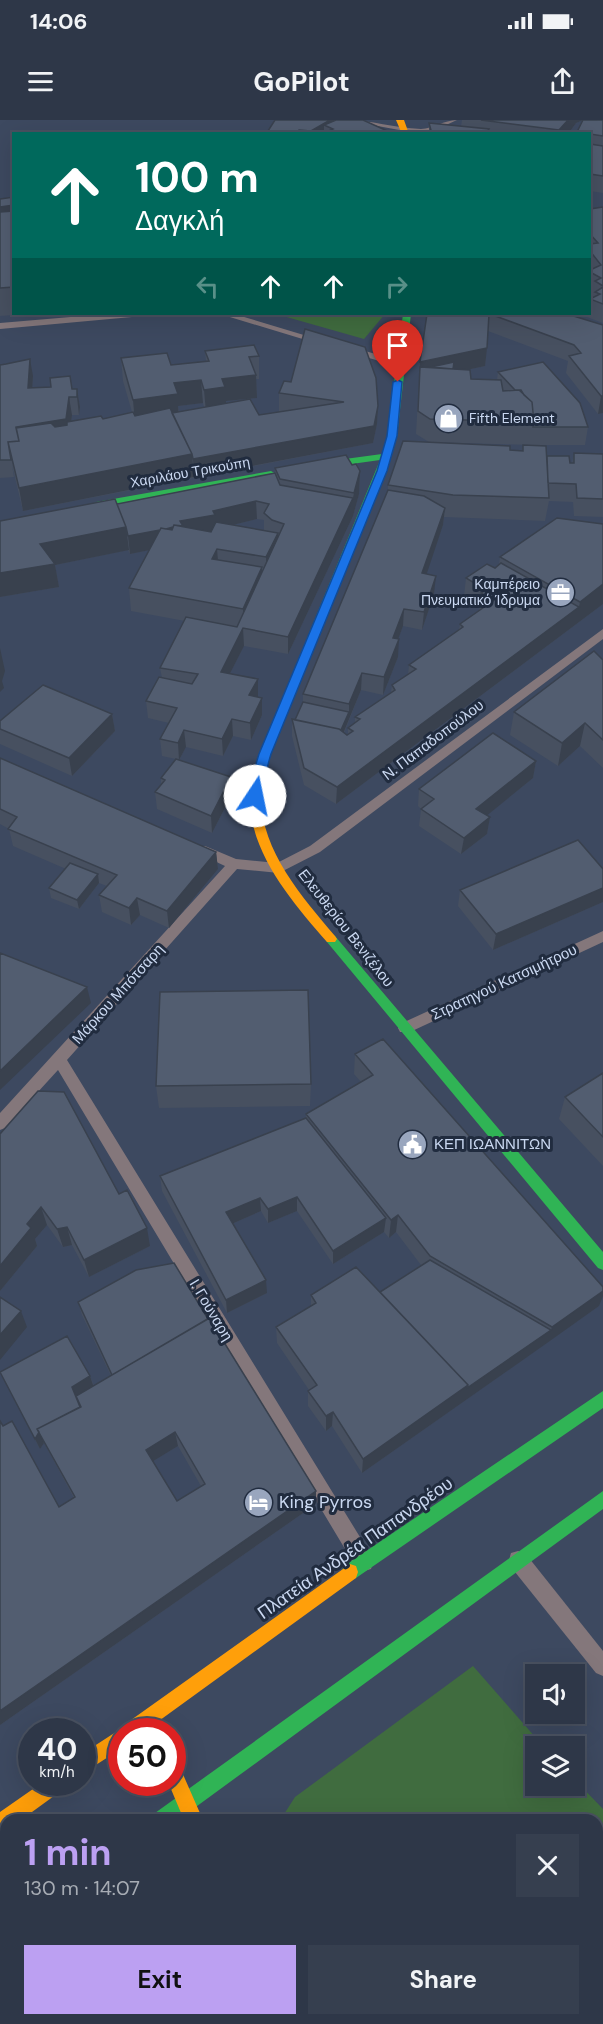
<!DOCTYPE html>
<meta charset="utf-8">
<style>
body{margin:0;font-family:"DM Sans",sans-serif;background:#363f4f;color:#f1f3f6;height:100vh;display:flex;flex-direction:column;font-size:22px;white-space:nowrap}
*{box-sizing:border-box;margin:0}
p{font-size:20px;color:#a7acb4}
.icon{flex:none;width:33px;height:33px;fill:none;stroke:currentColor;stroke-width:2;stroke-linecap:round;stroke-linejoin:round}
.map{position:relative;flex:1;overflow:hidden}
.sheet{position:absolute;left:0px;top:1694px;width:603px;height:212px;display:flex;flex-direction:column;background:#2e3748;border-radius:18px 18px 0 0;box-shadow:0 6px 24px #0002,0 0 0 2px #495160}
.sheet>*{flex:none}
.banner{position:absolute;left:12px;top:12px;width:579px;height:183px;border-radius:0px;box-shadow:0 6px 24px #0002,0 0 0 2px #495160;background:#00695c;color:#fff;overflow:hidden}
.controls{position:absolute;left:525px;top:1544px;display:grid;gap:12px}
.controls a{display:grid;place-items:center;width:60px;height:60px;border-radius:0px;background:#2e3748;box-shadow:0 6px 24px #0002,0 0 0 2px #495160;font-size:30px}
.speed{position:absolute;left:18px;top:1598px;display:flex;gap:12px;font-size:30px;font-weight:700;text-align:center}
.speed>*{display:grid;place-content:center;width:78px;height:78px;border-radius:50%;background:#2e3748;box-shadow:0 6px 24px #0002,0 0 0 2px #495160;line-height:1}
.speed small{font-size:15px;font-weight:400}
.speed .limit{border:9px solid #d22;background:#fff;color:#111}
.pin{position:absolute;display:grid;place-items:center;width:51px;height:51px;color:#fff;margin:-62px -26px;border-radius:50% 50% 50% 0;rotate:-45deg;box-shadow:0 0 6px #0007}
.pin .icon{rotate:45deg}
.me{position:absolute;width:66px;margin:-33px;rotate:11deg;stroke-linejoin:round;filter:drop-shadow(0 0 4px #0008)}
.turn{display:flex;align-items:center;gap:21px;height:126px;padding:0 24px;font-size:27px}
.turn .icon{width:78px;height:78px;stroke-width:2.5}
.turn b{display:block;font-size:42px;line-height:51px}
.lanes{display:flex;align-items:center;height:57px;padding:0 24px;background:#0003;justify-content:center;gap:30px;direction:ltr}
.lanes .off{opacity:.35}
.round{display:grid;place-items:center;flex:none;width:63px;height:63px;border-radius:0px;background:#363f4f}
.overview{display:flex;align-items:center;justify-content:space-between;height:102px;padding:0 24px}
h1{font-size:36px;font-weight:700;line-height:45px;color:#bca0f2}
.button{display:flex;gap:12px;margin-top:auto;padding:12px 24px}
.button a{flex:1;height:69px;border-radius:0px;background:#bca0f2;color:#111;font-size:24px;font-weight:700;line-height:69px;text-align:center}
.button a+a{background:#363f4f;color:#f1f3f6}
.status{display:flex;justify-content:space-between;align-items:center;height:42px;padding:0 30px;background:#2e3748;direction:ltr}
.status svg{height:16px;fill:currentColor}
header{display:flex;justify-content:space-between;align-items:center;height:78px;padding:0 24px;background:#2e3748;font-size:27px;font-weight:700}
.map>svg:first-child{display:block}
.green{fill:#406c3f}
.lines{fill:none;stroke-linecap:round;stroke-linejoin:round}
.lane{fill:#84777b;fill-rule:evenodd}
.street{fill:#84777b;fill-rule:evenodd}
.fast{fill:#30b455;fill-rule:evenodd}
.slow{fill:#ff9f0a;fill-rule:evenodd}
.wall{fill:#475060;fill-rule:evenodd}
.shaded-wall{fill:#39414e}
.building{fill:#525d70;stroke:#39414e;stroke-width:1.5;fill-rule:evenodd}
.route{fill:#1a73e8;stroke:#114b97;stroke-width:1.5}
.labels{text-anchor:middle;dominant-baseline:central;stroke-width:6;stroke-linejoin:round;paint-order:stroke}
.far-poi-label{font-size:14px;fill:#cad8f1;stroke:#212c3f;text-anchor:start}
.far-street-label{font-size:14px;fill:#cad8f1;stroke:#212c3f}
.street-label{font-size:15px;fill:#cad8f1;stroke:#212c3f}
.poi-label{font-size:15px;fill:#cad8f1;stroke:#212c3f;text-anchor:start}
.near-poi-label{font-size:18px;fill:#cad8f1;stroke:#212c3f;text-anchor:start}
.near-street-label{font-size:18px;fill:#cad8f1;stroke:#212c3f}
</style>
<div class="status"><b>14:06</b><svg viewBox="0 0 49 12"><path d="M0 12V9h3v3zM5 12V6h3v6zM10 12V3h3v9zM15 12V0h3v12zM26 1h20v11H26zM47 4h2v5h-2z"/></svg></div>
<header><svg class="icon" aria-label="menu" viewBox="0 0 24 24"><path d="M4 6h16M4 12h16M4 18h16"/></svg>GoPilot<svg class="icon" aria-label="share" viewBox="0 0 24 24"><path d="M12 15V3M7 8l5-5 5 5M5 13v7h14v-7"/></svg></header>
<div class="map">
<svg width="603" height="1904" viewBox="0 0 603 1904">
<rect width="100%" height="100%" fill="#3d4960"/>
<path class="green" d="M276 194H385L364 219Z
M473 1546 543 1626H536V1665H574L575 1660 603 1689V1904H315L316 1899H597V1700L281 1699 295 1677Z
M6 1856V1899H148L145 1904H0V1858Z"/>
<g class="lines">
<path class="lane" d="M518 1431 525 1433 603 1531V1556L596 1553 511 1447 509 1440 511 1433Z"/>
<path class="street" d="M345 0C371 0 395 8 421 9 433 9 444 0 457 0L433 11 444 14H421Z
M106 194H137L132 197 0 209V203Z
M220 194H234L327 222 319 224Z
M348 226 403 242 405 244 400 247 345 231V227Z
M603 509V519L320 732 279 753 237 749 67 940 371 1435 373 1442 371 1449 364 1451 357 1449 58 950 5 1008 0 1010V993L225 746 195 732 193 729 195 726H205L236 739 277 743 310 726Z
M603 811V822L410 912H400L398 908 400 904Z"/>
<path class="fast" d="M403 194H411L397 316 391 336 298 565 293 569 289 568 288 565 380 340 330 347 325 344 330 341 382 334 387 316Z
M271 351 276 354 274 356 96 388 91 385 96 382Z
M331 814 335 816 603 1132V1150L598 1148 327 822 325 819 327 816Z
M603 1271V1288L356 1458 350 1460 344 1458 342 1452 344 1446Z
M603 1371V1389L178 1700H153L155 1693Z
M6 1769V1787L0 1789V1771Z
M231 1899H251V1904H231Z"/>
<path class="slow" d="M396 0H404L409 14H402Z
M293 561 298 565C288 592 270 628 264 655 249 717 298 772 335 816L337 819 335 822H327C288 777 238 720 252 655 254 645 260 635 264 625 272 605 280 585 288 565Z
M350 1444 356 1446 358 1452 356 1458 145 1611H122V1628L82 1654V1634L122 1608 124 1605Z
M172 1640 178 1643 203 1700H184L168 1662H172Z
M43 1662H68L65 1668 21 1700H6V1710L0 1712V1692Z"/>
</g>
<path class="wall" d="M363 0 394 14H266Z
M462 0H583L576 3 568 14H429V3L461 6Z
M603 0V73L590 71V14H577V12Z
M14 77V194H29L0 196V79Z
M603 87V203L587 197 588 194H590V179L592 178 593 172 590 171V89Z
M427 194H567L603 205V293L598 294 566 253 568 241 488 211 485 246 466 250 471 259 497 260 498 252 588 307 585 325H530L429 322 416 314 420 242Z
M205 231 259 236V259H256L257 278 226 281V283L259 295 284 291H279V273L378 286 377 304 373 323 23 391 12 345 14 357 0 358V245L33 256 32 268 77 269 80 287 79 295H72L71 301 103 299 132 292 123 261 121 238 171 245 206 241ZM203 283 204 287 179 292 178 286Z
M523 325 547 335 570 343H572L574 333 603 334V397L574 396 573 382 549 381 545 401 444 397 443 405 426 454 434 474 422 510 403 506 398 519V537L383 575 361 570 344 613 348 615V608L355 603V597L391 572 392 565 408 555 409 545 459 510 460 504 479 490 480 485 464 476 466 458 495 448 499 445 500 437 603 404V484L336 684 304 665 292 616V599L295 600 303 582V574L388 370V365L510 330 522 331Z
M352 345 360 351 359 374 353 396 288 534 244 526 230 553 258 577 262 595 251 620 233 616 223 636 186 627 179 640 232 674 212 713 157 689 155 672 161 664V658L176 639 162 636 160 619 169 603 148 598 146 581 162 558 160 548 185 501 131 491 129 468 149 430 130 434 128 430 55 445 59 467 0 477V401L117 384 275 353V348ZM257 399 264 400V411L232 405Z
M603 540V648L580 626 558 646 510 615 514 592Z
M112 594 115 611 72 656 0 624V601Z
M0 638 216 732 218 749 169 808 140 795 131 805 102 792 99 775 107 766 99 763 79 789 51 778 49 768 66 749 13 726 9 709 0 704Z
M536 641 533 658 487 695 490 697 487 714 461 734 419 706 421 689 418 686 419 669Z
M603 749V782L493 830 458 786 460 770Z
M355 934 599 1186 362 1353 332 1306 326 1311 308 1286V1271L309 1270 277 1223 276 1207 311 1186V1175L380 1172 421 1145 396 1112 389 1118 384 1112 333 1144 297 1091 268 1103 261 1091 232 1104 267 1173 227 1193 162 1071 160 1056 306 998V994L361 962 354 954Z
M603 953V1046L559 999 565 977Z
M311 964 310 986 159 988 156 966Z
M0 1014 119 1074 150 1126 89 1157 72 1125 63 1127 47 1105 35 1119 37 1126 0 1171Z
M78 1182 208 1199 316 1371V1384L0 1605 3 1306 59 1387 74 1378 44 1323 40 1329 0 1252 90 1256 94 1266 111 1256 82 1195ZM178 1326 201 1366 177 1381 153 1341Z"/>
<path class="shaded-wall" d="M330 0H336L333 9 324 5V14H311V11Z
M568 0H583L576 3 568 14H559V10Z
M14 85V103L0 104V87Z
M487 228 485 246 419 260 420 242Z
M30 239 33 256 31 286 28 268Z
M256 255 257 278 226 281V290L206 292 204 270 222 259Z
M201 260 203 283 178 286 179 297 135 303 133 280 174 263Z
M77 269 80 287 79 295 77 277Z
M601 276H603V293L598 294Z
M69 277 72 295 69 317 20 324 16 307Z
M378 286 377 304 373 323 194 357 193 339Z
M192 334 194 357 23 391 19 368Z
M360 351 359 374 353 396 288 534V517L353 378 354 373Z
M256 381 257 399 216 409V413L184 423 130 434 128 416 213 391Z
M445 388 443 405 421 471 422 453Z
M126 407 129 430 55 445 59 467 0 477V453L40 424Z
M278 413V436L267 460 266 437Z
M217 429 219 452 212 439Z
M262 447V470L244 508 243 489Z
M436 456 434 474 422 510 424 492Z
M603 464V484L336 684 337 667 579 487 580 482Z
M404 489 403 506 392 536 393 518Z
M243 508 244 526 222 569 221 552Z
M399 519 398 537 383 575 384 557Z
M0 528 5 551 2 561 4 568 0 572Z
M362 553 361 570 338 626 339 616 349 592V584Z
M258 559V577L250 593 249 575Z
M262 578V595L251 620 250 603Z
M112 594 115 611 72 656 69 638Z
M232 599 233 616 223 636 222 619Z
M585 603 580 626 558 646 562 623Z
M184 610 186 627 179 640 178 623Z
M536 641 533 658 474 706 476 689Z
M231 657 232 674 212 713 211 696Z
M490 697 487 714 461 734 464 718Z
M216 732 218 749 169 808 167 791Z
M98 754 99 763 79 789 77 780Z
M603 768V782L493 830 496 814Z
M137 778 140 795 131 805 129 788Z
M87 867 91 883 0 970V951Z
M297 1077V1091L268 1103V1089Z
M260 1078 261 1091 227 1106 226 1092Z
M41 1087 47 1105 35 1119 37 1126 0 1171V1146L27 1104Z
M398 1095 396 1112 389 1118 391 1100Z
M386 1098 384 1112 333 1144V1131Z
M67 1107 72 1125 63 1127 57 1109Z
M147 1108 150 1126 89 1157 84 1140Z
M266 1160 267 1173 227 1193 226 1180Z
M603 1171V1176L599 1186 547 1223 552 1207Z
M21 1191 27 1207 0 1240V1215Z
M551 1210 547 1223 362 1353 363 1339 468 1265Z
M90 1256 94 1268 76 1278 72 1267Z
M333 1292 332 1306 326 1311V1296Z
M39 1312 44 1323 40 1329 35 1319Z
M175 1312 178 1326 150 1343 146 1330Z
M316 1371V1384L0 1605V1591Z"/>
<path class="building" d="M275 0H330L311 11 299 10 296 14H266Z
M336 0H363L394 14H322L333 9 324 5Z
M481 0H568L559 10Z
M583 0H603V16L577 12Z
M429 3 489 9 486 14H432Z
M590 24 603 26V56L590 54Z
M14 77V85L0 87V79Z
M603 87V166L595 161 601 158 590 152V150L601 145 590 131V124L598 123 590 114V89Z
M14 91V167L0 168V92Z
M603 167V184L590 179 600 174 595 172Z
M427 194H489L487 228 420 242Z
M490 194H567L603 205V276H601L569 236 581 233 574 225Z
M305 209 365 227 376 258 378 286 374 306 193 339 192 334 172 293 250 279 259 295 344 282 279 273 284 261 291 262Z
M254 225 259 236 249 237 256 255 222 259 225 267 204 270 201 260 174 263 178 274 133 280 121 238 167 233 171 245 209 241 205 231Z
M30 239 28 268 51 267 50 258 70 256 72 269H77V277H69L66 299 16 307 19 321 8 322 11 340H0V245L6 244Z
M454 242 453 249 431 247Z
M543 242 580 283 588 307H533L534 302 532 282 524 275 521 270H515L498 252Z
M420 247 470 250 471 259 501 260 503 271 519 270 532 282 534 302 430 299 418 291Z
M170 288 192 334 19 368 8 322 19 321 16 308 51 303 55 307 67 305V302L101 296 103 299 133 292 135 296Z
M403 321 510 326V330L523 331V325L546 326 549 378 453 375 388 365Z
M574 333 603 334V379L577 378 576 364 548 363 547 336H569L570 343H574Z
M346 335 352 345 356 344 360 351 354 373 280 359 275 348Z
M275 353 280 365 353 378 288 517 243 508 221 552 258 559 249 575 262 578 250 603 232 599 222 619 184 610 178 623 160 619 177 588 146 581 159 557 192 564 198 554 160 548 186 497 237 507 284 404 272 400 264 393 269 384 256 381 213 391 215 395 180 401 183 406 174 405 173 407 166 409 161 408 160 410 128 416 126 407 117 384Z
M388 370 424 376 445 388 422 453 436 456 424 492 404 489 393 518 399 519 384 557 362 553 349 584 303 574Z
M115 379 126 407 40 424 55 444 0 453V401Z
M557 398 603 404V464L580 482 500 437Z
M216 402 278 413 266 437 217 429 212 439 262 447 243 489 129 468 161 408 172 410 174 405 211 412Z
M501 443 579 487 337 667 304 648 292 599 339 609 347 615 353 611 348 608 360 599 355 597 395 570 392 565 416 549 409 545 463 507 460 504 494 480 481 473 486 470 466 458 487 444 495 448Z
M594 531 603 540V620L585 603 562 623 514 592Z
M43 565 112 594 69 638 0 609V601Z
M303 582 349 592 341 610 339 609 295 600Z
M493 613 536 641 476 689 490 697 464 718 421 689 434 679 419 669Z
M0 638 216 732 167 791 137 778 129 788 99 775 117 755 8 709 17 697 0 689Z
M176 639 231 657 211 696 155 672 165 660 161 658Z
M578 720 603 749V768L496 814 460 770Z
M70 743 98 754 77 780 49 768Z
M0 833 87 867 0 951Z
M308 870 311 964 156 966 160 872Z
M383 919 603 1167V1171L552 1207 430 1136 398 1095 391 1100 306 994 373 955 355 934Z
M603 953V1017L565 977Z
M38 971 64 972 119 1074 127 1070 147 1108 84 1140 67 1107 57 1109 41 1087 27 1104 31 1108 0 1146V1014Z
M306 998 386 1098 333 1131 297 1077 268 1089 260 1078 226 1092 266 1160 226 1180 160 1056Z
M430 1140 551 1210 467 1268 468 1265 380 1172Z
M174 1143 208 1199 112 1255 78 1182 136 1150Z
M356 1147 468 1265 363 1339 333 1292 326 1296 308 1271 317 1265 276 1207 316 1183 311 1175Z
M0 1177 21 1191 0 1215Z
M209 1198 316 1371 0 1591V1301L3 1306 12 1301 59 1387 75 1377 37 1309 81 1287 76 1276ZM175 1312 205 1364 177 1381 146 1330Z
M67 1216 90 1256 72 1267 80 1287 37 1309 39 1312 35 1319 0 1252Z"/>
<path class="route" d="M398 260 402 262 397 316 387 351 271 634C266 649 265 665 259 679H251V660L259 634 377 351 387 316 393 262Z"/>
<defs>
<symbol id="shop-disc" viewBox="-11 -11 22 22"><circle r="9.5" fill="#99a6be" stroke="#212c3f"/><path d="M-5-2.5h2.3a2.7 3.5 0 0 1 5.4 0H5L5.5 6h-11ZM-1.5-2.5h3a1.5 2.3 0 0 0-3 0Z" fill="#fff"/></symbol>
<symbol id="office-disc" viewBox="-11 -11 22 22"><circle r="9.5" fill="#99a6be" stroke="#212c3f"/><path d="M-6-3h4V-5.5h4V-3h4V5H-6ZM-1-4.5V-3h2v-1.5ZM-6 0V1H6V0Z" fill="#fff"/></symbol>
<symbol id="civic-disc" viewBox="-11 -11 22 22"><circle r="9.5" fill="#99a6be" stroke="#212c3f"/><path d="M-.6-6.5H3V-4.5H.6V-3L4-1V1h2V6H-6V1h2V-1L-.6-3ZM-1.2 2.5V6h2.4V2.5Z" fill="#fff"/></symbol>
<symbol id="hotel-disc" viewBox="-11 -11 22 22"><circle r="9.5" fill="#99a6be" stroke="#212c3f"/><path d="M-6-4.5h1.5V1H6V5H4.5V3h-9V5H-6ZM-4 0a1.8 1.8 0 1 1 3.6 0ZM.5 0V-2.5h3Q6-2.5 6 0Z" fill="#fff"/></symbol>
</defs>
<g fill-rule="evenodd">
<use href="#shop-disc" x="432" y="282" width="33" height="33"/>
<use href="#office-disc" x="544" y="456" width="33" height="33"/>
<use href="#civic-disc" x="396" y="1008" width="33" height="33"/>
<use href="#hotel-disc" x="242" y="1366" width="33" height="33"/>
</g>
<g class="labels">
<g class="far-poi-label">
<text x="469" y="298">Fifth Element</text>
<text x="540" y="464" text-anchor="end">Καμπέρειο<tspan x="540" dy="16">Πνευματικό Ίδρυμα</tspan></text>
</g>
<g class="far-street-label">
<text transform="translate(190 352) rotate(-10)">Χαριλάου Τρικούπη</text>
</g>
<g class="street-label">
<text transform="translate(433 620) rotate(-37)">Ν. Παπαδοπούλου</text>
<text transform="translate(346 808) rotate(52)">Ελευθερίου Βενιζέλου</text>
<text transform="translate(504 862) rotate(-25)">Στρατηγού Κατσιμήτρου</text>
<text transform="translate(118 874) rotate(-48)">Μάρκου Μπότσαρη</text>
<text transform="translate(211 1190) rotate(59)">Ι. Γούναρη</text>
</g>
<g class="poi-label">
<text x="434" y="1024">ΚΕΠ ΙΩΑΝΝΙΤΩΝ</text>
</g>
<g class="near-poi-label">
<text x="279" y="1382">King Pyrros</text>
</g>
<g class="near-street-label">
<text transform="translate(355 1428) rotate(-35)">Πλατεία Ανδρέα Παπανδρέου</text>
</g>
</g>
</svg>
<div class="controls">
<a><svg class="icon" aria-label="sound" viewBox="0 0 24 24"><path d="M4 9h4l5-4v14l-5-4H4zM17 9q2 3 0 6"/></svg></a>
<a><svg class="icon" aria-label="layers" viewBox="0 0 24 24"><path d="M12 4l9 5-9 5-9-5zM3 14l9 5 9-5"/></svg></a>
</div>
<div class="speed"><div>40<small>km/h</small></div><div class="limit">50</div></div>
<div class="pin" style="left:398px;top:262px;background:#d93025"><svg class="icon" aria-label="arrive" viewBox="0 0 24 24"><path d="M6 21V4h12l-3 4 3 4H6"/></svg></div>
<svg class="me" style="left:255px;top:676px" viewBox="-20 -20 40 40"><circle r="19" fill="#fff"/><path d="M0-13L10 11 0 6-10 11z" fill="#1a73e8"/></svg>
<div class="banner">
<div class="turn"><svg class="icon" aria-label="ahead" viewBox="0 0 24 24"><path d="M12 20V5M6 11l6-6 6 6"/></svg><div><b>100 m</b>Δαγκλή</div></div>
<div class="lanes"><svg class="icon off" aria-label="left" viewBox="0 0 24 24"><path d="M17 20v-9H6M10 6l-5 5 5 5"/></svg><svg class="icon" aria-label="ahead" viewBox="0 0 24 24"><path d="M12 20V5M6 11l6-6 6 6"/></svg><svg class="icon" aria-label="ahead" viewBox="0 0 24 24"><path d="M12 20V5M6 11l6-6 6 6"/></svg><svg class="icon off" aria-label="right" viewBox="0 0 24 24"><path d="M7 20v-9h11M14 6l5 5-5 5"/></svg></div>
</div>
<section class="sheet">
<div class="overview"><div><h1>1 min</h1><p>130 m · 14:07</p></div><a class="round"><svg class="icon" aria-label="close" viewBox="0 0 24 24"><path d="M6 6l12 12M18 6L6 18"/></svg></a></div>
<div class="button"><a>Exit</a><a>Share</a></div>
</section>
</div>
